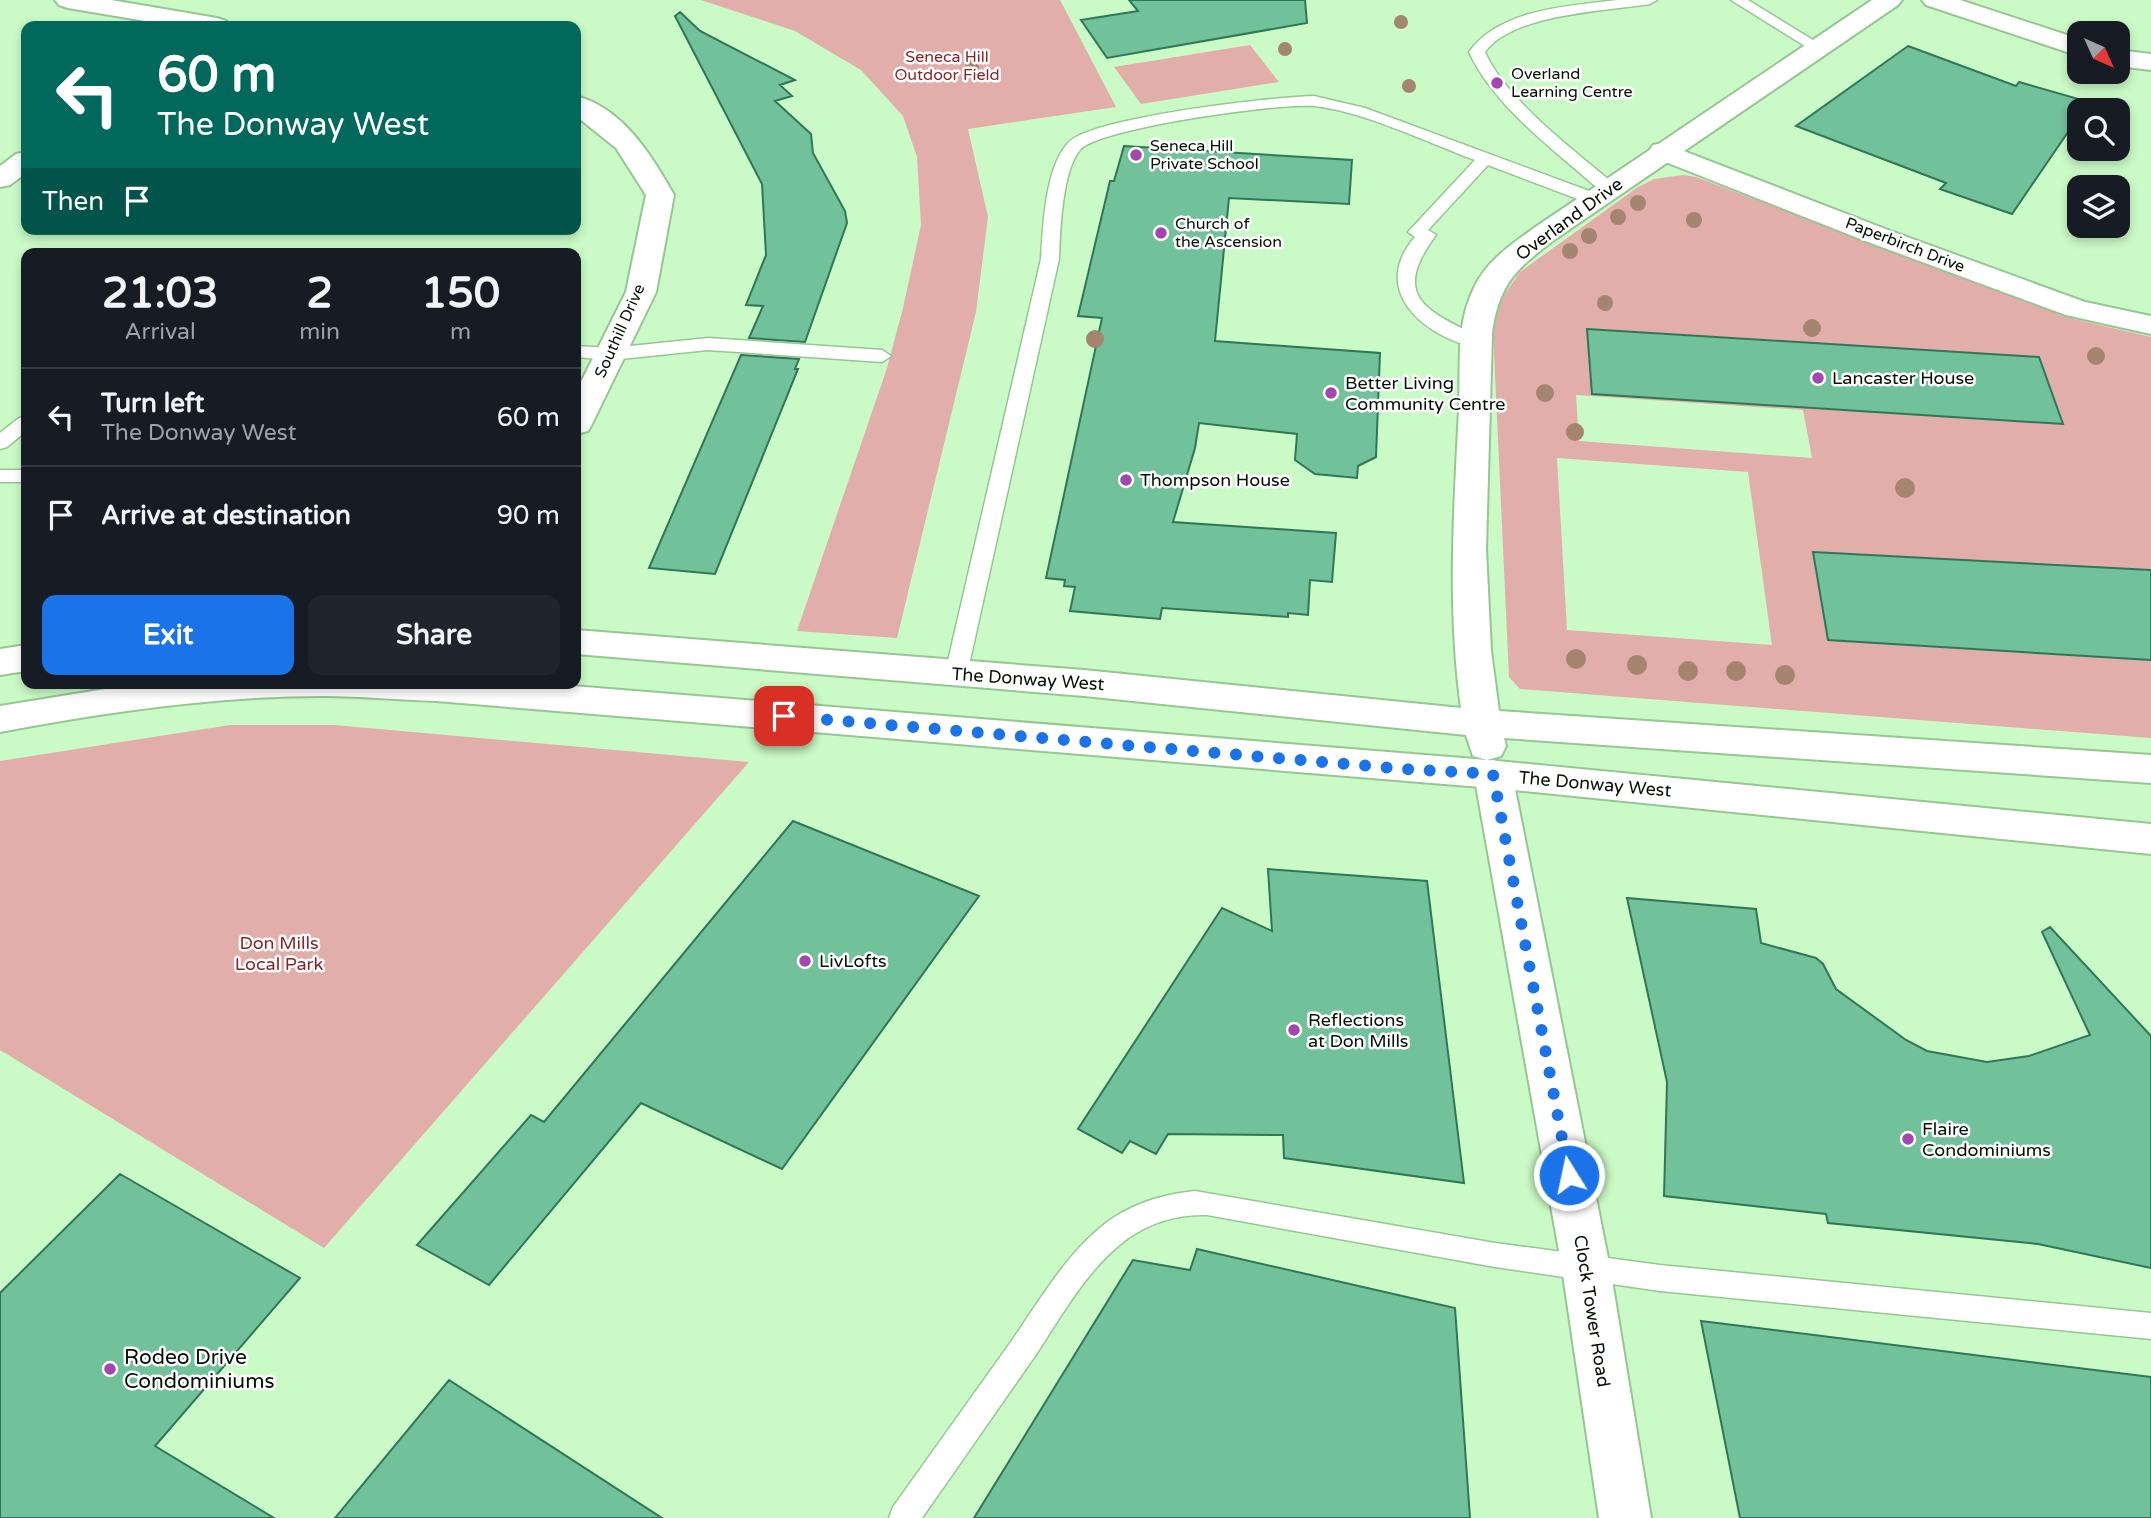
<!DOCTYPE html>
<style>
body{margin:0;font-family:"Varela Round",sans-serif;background:#20242c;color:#f1f3f6;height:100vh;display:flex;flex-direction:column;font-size:26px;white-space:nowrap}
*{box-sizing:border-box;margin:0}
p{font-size:23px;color:#9ea1a6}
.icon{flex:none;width:38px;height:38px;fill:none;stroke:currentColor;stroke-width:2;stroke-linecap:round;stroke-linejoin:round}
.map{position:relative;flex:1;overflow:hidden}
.panel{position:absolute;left:21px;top:248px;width:560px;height:441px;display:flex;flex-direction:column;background:#171b24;border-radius:14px;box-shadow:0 4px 10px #0003}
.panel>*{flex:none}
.top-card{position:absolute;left:21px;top:21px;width:560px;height:214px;border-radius:14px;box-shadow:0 4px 10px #0003;background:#00695c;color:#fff;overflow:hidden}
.needle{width:46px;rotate:135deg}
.tools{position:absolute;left:2067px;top:21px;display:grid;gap:14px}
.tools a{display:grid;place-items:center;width:63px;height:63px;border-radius:14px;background:#171b24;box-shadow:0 4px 10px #0003;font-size:35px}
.pin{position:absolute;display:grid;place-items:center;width:60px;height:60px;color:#fff;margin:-30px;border-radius:14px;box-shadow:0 4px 10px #0006}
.me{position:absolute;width:77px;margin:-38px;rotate:350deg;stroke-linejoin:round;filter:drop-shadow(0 0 5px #0008)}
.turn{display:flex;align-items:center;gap:24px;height:147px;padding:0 21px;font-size:32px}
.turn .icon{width:91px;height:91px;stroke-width:2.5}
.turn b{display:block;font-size:49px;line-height:60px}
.then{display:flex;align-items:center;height:66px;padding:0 21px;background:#0003;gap:14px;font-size:26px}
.eta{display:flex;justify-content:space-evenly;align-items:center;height:119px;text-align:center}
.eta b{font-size:42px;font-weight:800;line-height:49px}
.action{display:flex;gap:14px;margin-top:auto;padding:14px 21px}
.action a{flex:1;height:80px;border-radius:14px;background:#1a73e8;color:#fff;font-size:28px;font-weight:800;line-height:80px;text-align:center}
.action a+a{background:#20242c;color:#f1f3f6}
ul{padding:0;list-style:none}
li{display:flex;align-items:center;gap:21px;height:98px;padding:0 21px;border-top:2px solid #363941}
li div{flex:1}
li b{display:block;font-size:26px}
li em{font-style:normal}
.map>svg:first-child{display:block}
.green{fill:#e2aeaa;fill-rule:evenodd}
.building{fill:#71c19b;stroke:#307658;stroke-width:2}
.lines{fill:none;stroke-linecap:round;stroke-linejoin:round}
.lane-casing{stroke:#97c593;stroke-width:3}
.street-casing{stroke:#97c593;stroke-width:4}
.secondary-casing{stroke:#97c593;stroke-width:4}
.lane{fill:#fff;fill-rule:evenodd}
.street{fill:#fff;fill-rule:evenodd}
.secondary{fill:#fff;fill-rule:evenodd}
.tree{fill:#a48670}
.route{stroke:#1a73e8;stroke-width:12;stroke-dasharray:0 21.6}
.poi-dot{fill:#a346b0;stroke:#fff;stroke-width:2.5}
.labels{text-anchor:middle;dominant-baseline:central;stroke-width:5;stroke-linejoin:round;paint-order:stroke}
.far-park-label{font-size:16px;fill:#84272a;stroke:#fff}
.far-poi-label{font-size:16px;fill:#020f01;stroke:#fff;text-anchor:start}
.far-street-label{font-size:16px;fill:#020f01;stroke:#fff}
.street-label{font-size:18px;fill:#020f01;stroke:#fff}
.poi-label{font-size:18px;fill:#020f01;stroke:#fff;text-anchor:start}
.park-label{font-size:18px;fill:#84272a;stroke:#fff}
.near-poi-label{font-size:21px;fill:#020f01;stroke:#fff;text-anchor:start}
</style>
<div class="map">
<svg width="2151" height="1518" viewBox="0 0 2151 1518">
<rect width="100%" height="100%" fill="#cafac6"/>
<path class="green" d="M701 0H1060L1116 107 968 129 988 217 976 312 897 638 797 631 887 368 903 308 921 225 917 157 903 116 861 70 795 31Z
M1250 45 1279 82 1141 104 1114 67Z
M1683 175 1696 177 2074 319 2151 337V570L1813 552 1829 640 2151 660V738L1520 689 1509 677 1493 331 1502 298 1520 272 1638 187 1654 179ZM1587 329 2039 357 2063 423 1593 394ZM1576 395 1803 410 1812 458 1579 441ZM1557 458 1748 472 1772 645 1567 630Z
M230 725H334L749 762 324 1248 0 1050V761Z"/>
<path class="building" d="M1129 0H1305L1307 23 1107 58 1081 20 1138 11Z
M680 12 700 31 795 80 780 85 792 96 775 101 811 134 813 153 845 211 847 223 805 342 749 338 763 306 746 305 766 255 762 184 675 16Z
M1908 46 2016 86 2019 82 2089 102 2083 110H2079V116L2012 214 1940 189 1946 183 1796 126Z
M1124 146 1352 160 1349 204 1229 198 1215 341 1380 353 1376 457 1358 466 1357 478 1315 474 1295 460 1297 434 1199 423 1195 448 1173 522 1336 533 1332 582 1310 580 1308 615 1288 613V617L1162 608 1160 619 1070 611 1075 587 1064 586 1065 580 1046 578 1102 318 1078 316 1110 181H1114Z
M1587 329 2039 357 2063 424 1592 394Z
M741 355 799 359 795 369H798L715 574 649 568Z
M1813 552 2151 570V660L1828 640Z
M793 821 979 896 782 1169 641 1103 489 1285 417 1245 531 1115 544 1122Z
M1268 869 1427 881 1464 1183 1284 1158 1283 1135 1168 1134 1156 1154 1130 1141 1122 1153 1078 1129 1222 908 1272 931Z
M1627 898 1756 909 1761 943 1816 958 1823 964 1836 989 1906 1040 1927 1051 1987 1062 2029 1056 2090 1035 2042 932 2050 927 2151 1036V1268L2038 1244 1828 1223 1826 1214 1664 1196 1667 1082Z
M120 1174 300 1278 155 1446 274 1518H0V1293Z
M1197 1249 1455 1308 1470 1518H974L1133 1260 1190 1270Z
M1701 1321 2151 1377V1518H1740Z
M449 1380 662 1518H335Z"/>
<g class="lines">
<defs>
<path id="lane" d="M1617 0H1657L1650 4C1605 11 1512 14 1485 52 1506 100 1575 151 1615 185L1617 189 1609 194 1603 193C1559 154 1493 106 1469 52 1499 9 1569 6 1617 0Z
M1731 0H1748L1826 48 1823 51H1813Z
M1314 96 1365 108 1600 195 1602 199 1594 204 1588 203 1488 165 1428 230 1436 235C1390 297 1426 310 1479 337L1482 341 1479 345 1473 347C1421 334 1370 289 1415 237L1408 232 1475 160C1429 143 1360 110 1313 106 1280 103 1098 128 1080 150 1062 171 1060 232 1059 259L967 674 964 679 956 682 948 679 945 674 1041 259C1043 227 1045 166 1069 142 1095 117 1273 97 1314 96Z
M708 338 882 350 891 356 882 362 708 350 611 360 576 357V346L611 348Z
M26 416V431L7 447 0 449V433L19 418Z
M0 470H26V482H0Z
M1195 1191 1495 1243 1660 1265 2151 1313V1339L1660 1291 1495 1267 1207 1215C1178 1214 1151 1222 1127 1239 1087 1269 1062 1315 1035 1356 997 1410 960 1464 922 1518H889L893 1507C933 1451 973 1395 1013 1339 1041 1298 1067 1253 1106 1223 1131 1204 1164 1194 1195 1191Z"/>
<path id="street" d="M55 0H111L217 18 226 21 230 26H175L68 8 59 5Z
M1922 0H1960L2079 39V56L1926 5Z
M2118 50 2151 54V70L2118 66Z
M576 96C623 108 652 156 674 195L656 292 592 424 588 431 576 434V392L626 292 646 195 616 148 576 116Z
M1663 143 1888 230 2085 302 2151 316V334L2066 315 1868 242 1653 157 1649 151 1653 145Z
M26 152V173L10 185 0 187V166L16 154Z
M1493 760 1507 764 1512 774 1610 1268 1651 1518H1599L1562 1268 1474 774 1479 764Z"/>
<path id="secondary" d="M1872 0H1902L1898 5 1554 240C1516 269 1499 284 1492 333L1486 549 1491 651 1499 711 2151 755V783L1504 738 1506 746 1501 756 1487 760 2151 824V854L1493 788 436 701C399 700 361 696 324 696 216 696 106 712 0 732V706L136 684H548L1487 760 1473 756 1466 735 1084 696 576 654V630L1084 670 1461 708C1447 607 1454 509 1459 409 1461 368 1455 326 1474 288 1486 261 1511 245 1534 228Z
M26 645V671L0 675V649Z"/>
</defs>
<use href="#lane" class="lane-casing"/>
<use href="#street" class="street-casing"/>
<use href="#secondary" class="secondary-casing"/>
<use href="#lane" class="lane"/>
<use href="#street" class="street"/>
<use href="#secondary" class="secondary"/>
</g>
<g class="tree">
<circle cx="1401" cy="22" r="7"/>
<circle cx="1285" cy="49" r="7"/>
<circle cx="972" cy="66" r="7"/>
<circle cx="1409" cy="86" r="7"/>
<circle cx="1638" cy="203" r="8"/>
<circle cx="1618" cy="217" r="8"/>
<circle cx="1694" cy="220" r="8"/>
<circle cx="1589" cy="236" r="8"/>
<circle cx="1570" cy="251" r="8"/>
<circle cx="1605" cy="303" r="8"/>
<circle cx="1812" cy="328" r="9"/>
<circle cx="1095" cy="339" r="9"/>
<circle cx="2096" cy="356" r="9"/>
<circle cx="1545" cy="393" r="9"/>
<circle cx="1575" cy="432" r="9"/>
<circle cx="1905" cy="488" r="10"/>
<circle cx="1576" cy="659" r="10"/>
<circle cx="1637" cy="665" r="10"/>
<circle cx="1688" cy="671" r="10"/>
<circle cx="1736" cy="671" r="10"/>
<circle cx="1785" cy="675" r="10"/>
</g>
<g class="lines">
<path class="route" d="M784 716 1405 769 1493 774 1569 1175"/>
</g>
<g class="poi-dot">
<circle cx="1497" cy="83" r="7"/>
<circle cx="1136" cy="155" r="7"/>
<circle cx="1161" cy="233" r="7"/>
<circle cx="1818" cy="378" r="7"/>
<circle cx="1331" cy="393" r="7"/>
<circle cx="1126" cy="480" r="7"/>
<circle cx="805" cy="961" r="7"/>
<circle cx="1294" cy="1030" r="7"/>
<circle cx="1908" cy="1139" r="7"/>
<circle cx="110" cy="1369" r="7"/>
</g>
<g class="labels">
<g class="far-park-label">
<text x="947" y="57">Seneca Hill<tspan x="947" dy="18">Outdoor Field</tspan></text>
</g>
<g class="far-poi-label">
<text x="1511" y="74">Overland<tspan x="1511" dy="18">Learning Centre</tspan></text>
<text x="1150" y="146">Seneca Hill<tspan x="1150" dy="18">Private School</tspan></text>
<text x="1175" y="224">Church of<tspan x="1175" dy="18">the Ascension</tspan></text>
</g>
<g class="far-street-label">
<text transform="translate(1905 245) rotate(21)">Paperbirch Drive</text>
<text transform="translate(620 331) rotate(-66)">Southill Drive</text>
</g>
<g class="street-label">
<text transform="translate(1569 219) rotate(-36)">Overland Drive</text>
<text transform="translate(1028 679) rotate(4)">The Donway West</text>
<text transform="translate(1595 784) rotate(5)">The Donway West</text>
<text transform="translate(1592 1311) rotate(81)">Clock Tower Road</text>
</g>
<g class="poi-label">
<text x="1832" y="378">Lancaster House</text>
<text x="1345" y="383">Better Living<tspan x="1345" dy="21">Community Centre</tspan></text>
<text x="1140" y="480">Thompson House</text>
<text x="819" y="961">LivLofts</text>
<text x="1308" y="1020">Reflections<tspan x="1308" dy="21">at Don Mills</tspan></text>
<text x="1922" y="1129">Flaire<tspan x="1922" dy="21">Condominiums</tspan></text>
</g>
<g class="park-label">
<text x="279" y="943">Don Mills<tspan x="279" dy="21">Local Park</tspan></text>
</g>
<g class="near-poi-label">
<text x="124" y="1357">Rodeo Drive<tspan x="124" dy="24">Condominiums</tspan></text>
</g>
</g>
</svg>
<div class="tools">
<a><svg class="needle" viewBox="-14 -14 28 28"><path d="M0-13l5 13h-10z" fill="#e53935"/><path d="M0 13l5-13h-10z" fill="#9ea1a6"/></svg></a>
<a><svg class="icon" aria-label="search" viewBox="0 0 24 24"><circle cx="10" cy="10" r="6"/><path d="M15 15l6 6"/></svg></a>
<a><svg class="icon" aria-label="layers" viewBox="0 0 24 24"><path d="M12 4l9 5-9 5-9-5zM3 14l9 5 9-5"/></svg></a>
</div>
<div class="pin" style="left:784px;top:716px;background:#d93025"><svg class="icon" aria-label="arrive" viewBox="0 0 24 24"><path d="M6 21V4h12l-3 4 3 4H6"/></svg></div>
<svg class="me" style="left:1569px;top:1175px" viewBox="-20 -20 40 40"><circle r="17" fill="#1a73e8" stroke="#fff" stroke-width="3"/><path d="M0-11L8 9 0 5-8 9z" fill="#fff"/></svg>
<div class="top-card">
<div class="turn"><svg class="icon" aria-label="left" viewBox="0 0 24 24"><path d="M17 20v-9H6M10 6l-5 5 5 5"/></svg><div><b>60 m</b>The Donway West</div></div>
<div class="then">Then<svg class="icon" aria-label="arrive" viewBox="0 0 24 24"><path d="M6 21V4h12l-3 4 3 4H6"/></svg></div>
</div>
<section class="panel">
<div class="eta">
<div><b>21:03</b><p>Arrival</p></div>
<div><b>2</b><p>min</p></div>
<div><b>150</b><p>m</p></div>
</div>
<ul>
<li><svg class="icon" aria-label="left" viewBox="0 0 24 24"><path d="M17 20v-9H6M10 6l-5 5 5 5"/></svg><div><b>Turn left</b><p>The Donway West</p></div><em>60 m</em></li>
<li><svg class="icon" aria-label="arrive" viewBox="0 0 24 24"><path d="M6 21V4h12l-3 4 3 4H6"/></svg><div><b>Arrive at destination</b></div><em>90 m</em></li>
</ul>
<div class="action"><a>Exit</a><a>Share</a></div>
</section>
</div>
